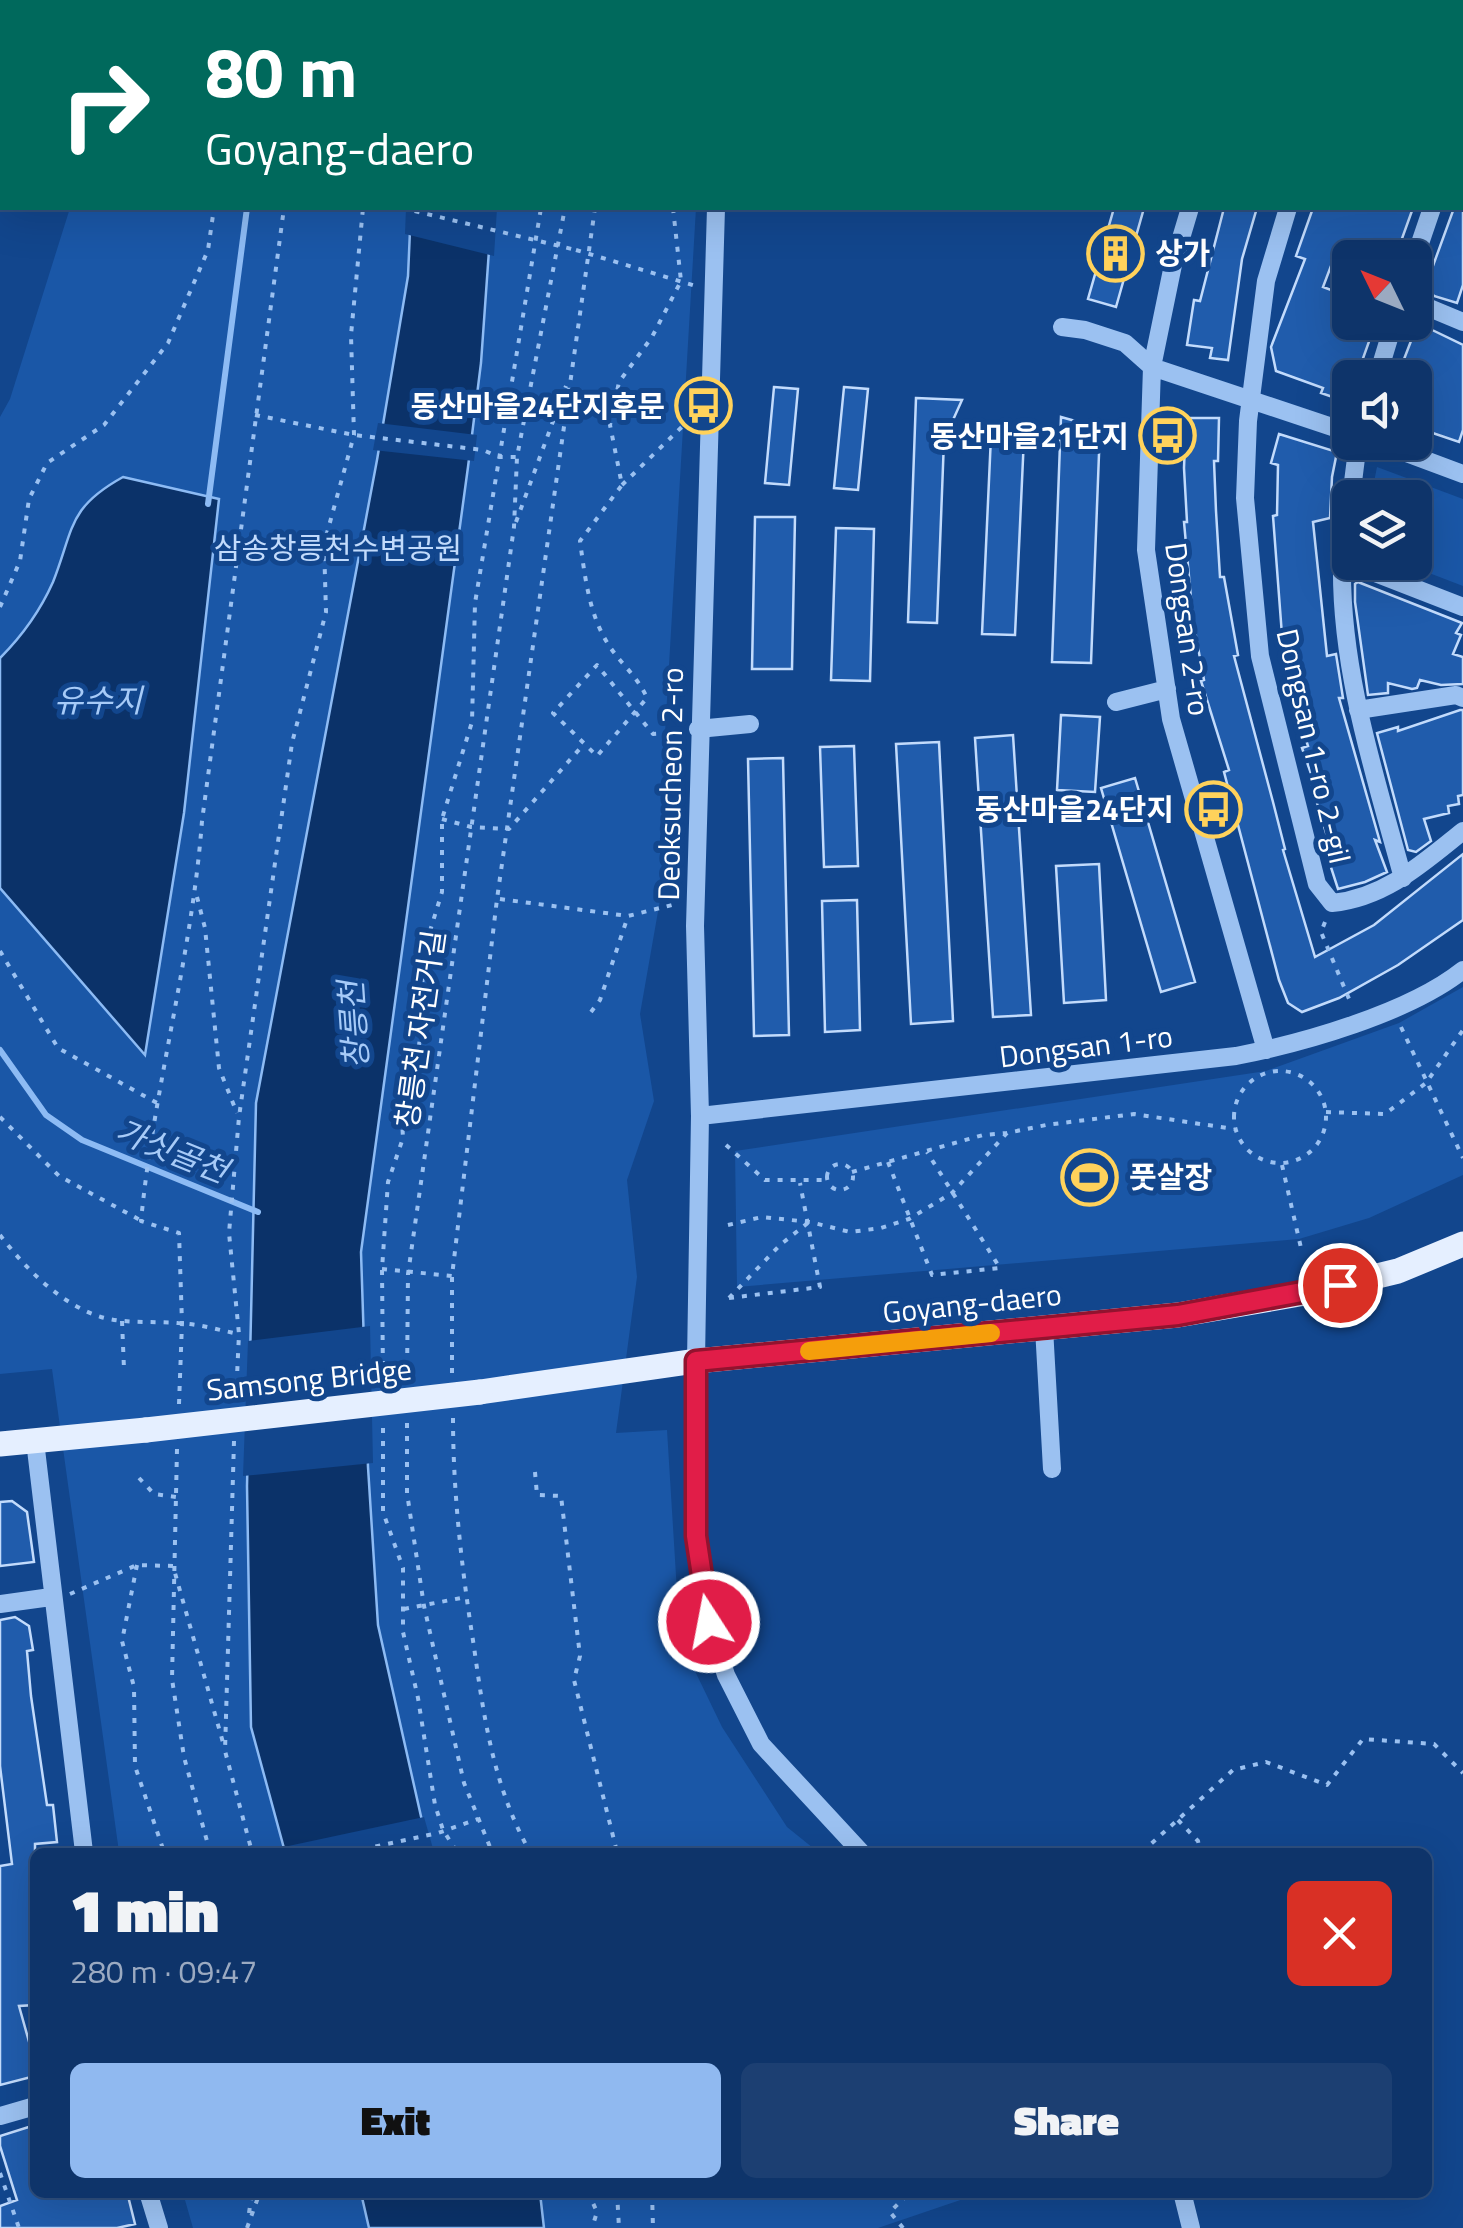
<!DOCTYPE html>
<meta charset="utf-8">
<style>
body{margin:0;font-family:"Titillium Web","Noto Sans KR",sans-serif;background:#1c3f72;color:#f1f3f6;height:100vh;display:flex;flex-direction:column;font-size:38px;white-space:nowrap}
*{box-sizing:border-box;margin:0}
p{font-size:32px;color:#9baac1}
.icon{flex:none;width:55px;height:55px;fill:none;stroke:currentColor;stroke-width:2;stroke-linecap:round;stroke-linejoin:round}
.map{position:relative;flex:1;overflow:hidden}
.drawer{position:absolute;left:30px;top:1848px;width:1402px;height:350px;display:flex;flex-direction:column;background:#0e346a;border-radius:15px;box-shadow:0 10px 40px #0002,0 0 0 2px #2e4f7e}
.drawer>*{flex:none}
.guide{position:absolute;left:0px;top:0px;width:1465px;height:210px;box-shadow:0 10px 40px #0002,0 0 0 2px #2e4f7e;background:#00695c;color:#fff;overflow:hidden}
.needle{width:65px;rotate:313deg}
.tools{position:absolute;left:1332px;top:240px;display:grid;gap:20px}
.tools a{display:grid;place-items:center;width:100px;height:100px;border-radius:15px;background:#0e346a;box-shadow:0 10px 40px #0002,0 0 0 2px #2e4f7e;font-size:50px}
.pin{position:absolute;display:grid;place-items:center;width:85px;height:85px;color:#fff;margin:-42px;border:5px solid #fff;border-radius:50%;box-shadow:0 2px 10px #0007}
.me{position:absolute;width:110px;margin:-55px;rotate:349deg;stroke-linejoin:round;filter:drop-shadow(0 0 8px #0008)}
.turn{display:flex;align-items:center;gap:35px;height:210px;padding:0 40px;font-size:45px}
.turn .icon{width:130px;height:130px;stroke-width:2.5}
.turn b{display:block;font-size:70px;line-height:85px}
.round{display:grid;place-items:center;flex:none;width:105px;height:105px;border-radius:15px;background:#1c3f72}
.overview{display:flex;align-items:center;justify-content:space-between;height:170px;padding:0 40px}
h1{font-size:60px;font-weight:800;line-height:75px}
.action{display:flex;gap:20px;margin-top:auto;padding:20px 40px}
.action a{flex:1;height:115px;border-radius:15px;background:#90b9f0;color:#111;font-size:40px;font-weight:800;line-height:115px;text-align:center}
.action a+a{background:#1c3f72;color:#f1f3f6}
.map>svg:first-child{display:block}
.green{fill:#1a57a7}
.water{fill:#0b3269;stroke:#8dbbf4;stroke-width:2.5}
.pier{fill:#12468d}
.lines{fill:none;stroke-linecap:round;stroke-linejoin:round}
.stream{stroke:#8dbbf4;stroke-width:6}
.building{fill:#205cac;stroke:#c2dbfc;stroke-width:2.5}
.path{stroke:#9bc1f1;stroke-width:4;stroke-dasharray:5 8;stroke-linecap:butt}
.minor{stroke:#9bc1f1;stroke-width:18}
.major{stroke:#e5efff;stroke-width:25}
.path-bridge{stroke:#9bc1f1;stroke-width:4;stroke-dasharray:5 8;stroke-linecap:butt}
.major-bridge{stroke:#e5efff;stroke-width:25}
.route-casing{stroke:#92132f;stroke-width:25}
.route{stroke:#e11d48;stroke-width:18}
.slow{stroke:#f59e0b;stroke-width:18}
.labels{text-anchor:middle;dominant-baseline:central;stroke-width:10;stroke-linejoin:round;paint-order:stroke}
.poi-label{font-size:30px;font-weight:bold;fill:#fff;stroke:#12468d;text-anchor:end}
.park-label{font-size:30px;fill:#c2dbfc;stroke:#12468d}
.street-label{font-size:30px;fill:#fff;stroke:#12468d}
.water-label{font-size:32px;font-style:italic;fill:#a7cbf8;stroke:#12468d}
</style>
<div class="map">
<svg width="1463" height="2228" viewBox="0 0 1463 2228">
<rect width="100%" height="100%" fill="#12468d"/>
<path class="green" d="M137 0H707L136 2Z
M70 208H696L665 733 663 883 640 1014 654 1101 627 1180 637 1277 616 1433 667 1430 680 1640 722 1727 787 1827 818 1852H119L52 1369 0 1374V417L10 399Z
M1377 467 1463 499V586L1403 563 1415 562V498L1371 497Z
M1463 987V1175L1369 1218 1299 1239 737 1287 735 1151 1266 1071 1399 1023Z
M183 2193H981L878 2228H193Z"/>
<path class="water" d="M411 208H492L481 363 468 467 361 1252 368 1467 378 1625 429 1852H285L251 1727 247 1486 256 1103 377 460 408 276Z
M123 477 219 499 184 813 145 1055 0 888V658C21 637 41 609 53 582 74 529 67 508 123 477Z
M361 2193H540L544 2228H369Z"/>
<path class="pier" d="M406 208H497L494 256 405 234Z
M378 423 477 435 474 461 373 450Z
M370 1326 373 1463 243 1476 248 1341Z
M424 1817 434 1852H280L279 1848Z"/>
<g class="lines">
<path class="stream" d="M262 2V0
M208 504 247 208
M0 1050 46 1115 82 1140 258 1212"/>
</g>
<path class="building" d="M1463 190V285L1457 303 1434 296 1426 285 1454 208H1462Z
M1114 208H1144L1116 307 1088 299Z
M1224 208 1256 211 1242 259 1228 360 1210 358 1212 348 1187 345 1194 300 1200 301Z
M1313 208H1413L1395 258H1334L1323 287 1350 297V322H1376L1356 378H1350V403L1321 393 1323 388 1276 371 1271 347 1305 259 1296 256Z
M1426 327 1463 345V430L1459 442 1415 427V372L1401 367 1416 328Z
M774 387 798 389 789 485 765 483Z
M844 387 868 389 858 490 834 488Z
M916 398 962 400 944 440 937 623 908 622Z
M1061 417 1100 428 1091 663 1052 662Z
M1186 418H1219L1218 461H1214L1216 511 1220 577H1224L1238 655 1234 656 1273 802 1285 849 1283 850 1315 957 1374 925 1463 854V920L1398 965 1339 998 1302 1012 1288 1003 1279 980 1224 772 1229 770 1201 681 1204 680 1193 620 1184 522H1187L1184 468Z
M1279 434 1337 452 1332 477 1330 518 1313 522 1327 656 1336 654 1343 698H1339L1380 842 1375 840 1387 872 1365 882 1338 889 1327 855 1332 853 1312 786 1315 785 1302 748 1308 746 1285 675 1273 516 1277 515 1278 465 1271 463Z
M991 436 1024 437 1015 635 982 634Z
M755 517H795L792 669H752Z
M836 528 874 529 870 681 831 680Z
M1358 582 1462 623 1456 633 1461 635 1453 654 1463 657V684L1441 685 1420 680 1417 688 1412 689 1388 683V693L1368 695 1355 602V584Z
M1460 710H1463V795L1458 796 1459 804 1448 806 1449 813 1424 819 1431 841 1416 852 1408 850 1377 733 1398 727V731Z
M1061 715 1100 717 1095 792 1057 790Z
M1013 735 1031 1015 993 1017 975 738Z
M939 742 953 1021 911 1024 896 744Z
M854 746 858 866 824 867 820 747Z
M783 758 789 1035 754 1036 748 759Z
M1135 778 1195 982 1161 992 1101 788Z
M1099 864 1106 1000 1064 1003 1056 866Z
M857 900 860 1030 825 1032 822 901Z
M12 1501 27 1512 34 1562 0 1566V1502Z
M15 1617 29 1626 33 1650 27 1651 31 1696 47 1805H53L57 1842 35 1844V2005L19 2006 35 2063V2076L0 2085V1866L12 1864 0 1766V1620Z
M35 2125V2192H127L135 2224 117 2228H0V2206L17 2200 0 2146V2136Z"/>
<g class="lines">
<path class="path" d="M240 2V0
M304 2V0
M383 2V0
M564 2V0
M587 2V0
M622 2V0
M681 2V0
M0 99 2 100
M673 208 681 281 652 337 619 382 610 425 622 485 580 541C585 577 589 616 610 647 622 665 638 677 647 698L597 756 553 713 597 665 653 734 675 733
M576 250 696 286
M255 415 354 435 483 450 499 457H516
M622 485 690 419
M516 522 566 386
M0 607 20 561 29 499 47 463 104 425 168 343 208 250 214 208
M442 819 471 827 509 829 583 745
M197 897 205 928 219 1068 237 1113
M500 899 628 916 672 905
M1325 922 1321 932 1352 1006
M0 951 58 1048 157 1103
M591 1012 600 1000 628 916
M1401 1027 1463 1158
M1234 1117a46 46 0 1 1 92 0a46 46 0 1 1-92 0Z
M1326 1112 1385 1114 1426 1083 1463 1030
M0 1117 59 1176 140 1220
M726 1145 765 1180H827
M888 1162 932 1275 1000 1268 927 1152
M827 1177a13 13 0 1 1 26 0a13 13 0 1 1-26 0Z
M1282 1165 1301 1248
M852 1172 983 1135 1007 1133
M728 1225 762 1217 810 1222 850 1232 881 1228 909 1219 952 1193 1007 1133 1046 1125 1134 1114 1234 1129
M0 1235C25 1268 60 1304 101 1317 126 1324 153 1321 178 1323 199 1324 219 1330 239 1334
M382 1269 452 1276
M729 1298 820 1287 800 1183
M729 1298 780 1245 809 1222
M122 1321 124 1369
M452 1373V1276L497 899 595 208
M383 1379 382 1269 388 1182 403 1138 401 1102 418 1054 423 1012 422 957 442 892V819L472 722 475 603 541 208
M407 1379 408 1274 514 527 517 457 565 208
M236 1397 239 1334 229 1233 239 1117 292 743 326 612 324 544 354 435 351 335 363 208
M179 1404 182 1323 179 1233 141 1221C154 1086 192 955 202 821L284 208
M453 1418C453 1494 462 1571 474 1647 484 1719 494 1788 530 1852
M407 1423V1493L424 1606 464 1783 492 1852
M383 1428V1512L403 1568V1632L418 1698 435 1805 443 1830 457 1852
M234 1441 225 1751 252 1852
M177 1449 172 1679 184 1757 210 1852
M535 1472 537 1495 561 1496 580 1656 574 1680 617 1852
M139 1478 154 1494 176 1497
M137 1565 122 1641 134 1687 135 1766 164 1852
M70 1594 137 1565 173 1566 224 1746
M404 1609 466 1597
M1178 1820 1198 1841 1200 1852
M350 1852 438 1833 478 1819
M1142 1852 1233 1770 1266 1762 1327 1785 1363 1739 1434 1744 1463 1773
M0 2173 19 2228
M588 2192 597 2212 592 2228
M617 2192 619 2228
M652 2192 653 2228
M249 2213 252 2192
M247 2228 260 2192
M903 2228 890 2212 910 2192"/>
<path class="minor" d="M725 2V0
M1253 2 1254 0
M1351 2 1352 0
M1462 113 1463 111
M716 208 695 926 700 1116 696 1361 699 1569 709 1622 726 1675 761 1744 861 1852
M1190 208 1173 265 1152 367 1146 550 1171 719 1266 1050
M1288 208 1266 281 1248 421 1245 498 1260 656 1317 884 1332 903C1385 898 1423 863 1463 831
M1415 258 1432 208
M1415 302 1463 322
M1062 327 1085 330 1125 343 1152 367 1350 433
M1377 378 1394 322
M1377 442 1463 474
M1351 498 1358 442
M1350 501C1347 521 1343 542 1342 562 1340 670 1375 775 1403 878
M1342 560 1463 607
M1116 702 1167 689
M1358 710 1456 695 1463 698
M698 729 750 724
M700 1116 1236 1056C1303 1043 1409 1013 1463 970
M1044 1328 1052 1469
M35 1441 84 1852
M0 1604 51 1597
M0 2116 35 2106
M148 2192 159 2228
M1182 2192 1191 2228"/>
<path class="major" d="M480 1392 696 1361 1178 1315 1311 1292 1398 1271 1463 1244
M0 1444 146 1430"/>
<path class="path-bridge" d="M402 208 576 250"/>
<path class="major-bridge" d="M146 1430 480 1392"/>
</g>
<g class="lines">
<defs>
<path id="route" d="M709 1622 696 1536V1361L1178 1315 1340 1285"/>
</defs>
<use href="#route" class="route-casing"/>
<use href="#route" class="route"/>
<path class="slow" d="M809 1351 991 1333"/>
</g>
<defs>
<symbol id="building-ring" viewBox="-11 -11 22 22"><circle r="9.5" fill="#12468d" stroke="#ffd25b" stroke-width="1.5"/><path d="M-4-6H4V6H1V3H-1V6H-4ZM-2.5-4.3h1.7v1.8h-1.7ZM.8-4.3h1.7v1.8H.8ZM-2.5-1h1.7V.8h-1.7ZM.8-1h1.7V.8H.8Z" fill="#ffd25b"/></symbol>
<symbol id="bus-ring" viewBox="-11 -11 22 22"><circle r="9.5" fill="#12468d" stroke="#ffd25b" stroke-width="1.5"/><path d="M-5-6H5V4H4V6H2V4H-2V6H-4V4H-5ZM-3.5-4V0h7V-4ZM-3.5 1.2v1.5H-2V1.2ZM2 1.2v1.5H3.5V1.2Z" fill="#ffd25b"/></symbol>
<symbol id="stadium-ring" viewBox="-11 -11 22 22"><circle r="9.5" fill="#12468d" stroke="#ffd25b" stroke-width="1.5"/><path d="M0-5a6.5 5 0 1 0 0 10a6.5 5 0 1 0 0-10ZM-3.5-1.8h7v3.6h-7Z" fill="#ffd25b"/></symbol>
</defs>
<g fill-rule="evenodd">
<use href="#building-ring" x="1084" y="222" width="63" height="63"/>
<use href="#bus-ring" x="672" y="374" width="63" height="63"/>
<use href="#bus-ring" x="1136" y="404" width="63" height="63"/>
<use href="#bus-ring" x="1182" y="778" width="63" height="63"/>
<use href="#stadium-ring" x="1058" y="1146" width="63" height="63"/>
</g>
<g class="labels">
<g class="poi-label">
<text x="1155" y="253" text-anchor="start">상가</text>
<text x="665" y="406">동산마을24단지후문</text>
<text x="1129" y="436">동산마을21단지</text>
<text x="1174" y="809">동산마을24단지</text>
<text x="1129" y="1177" text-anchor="start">풋살장</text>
</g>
<g class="park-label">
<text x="338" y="548">삼송창릉천수변공원</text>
</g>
<g class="street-label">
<text transform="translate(1188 629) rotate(82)">Dongsan 2-ro</text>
<text transform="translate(1314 746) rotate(77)">Dongsan 1-ro 2-gil</text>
<text transform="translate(670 784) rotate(-89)">Deoksucheon 2-ro</text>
<text transform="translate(420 1029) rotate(-82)">창릉천 자전거길</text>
<text transform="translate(1086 1046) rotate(-7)">Dongsan 1-ro</text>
<text transform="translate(972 1303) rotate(-6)">Goyang-daero</text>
<text transform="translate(309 1379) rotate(-6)">Samsong Bridge</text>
</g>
<g class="water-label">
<text x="98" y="700">유수지</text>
<text transform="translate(353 1025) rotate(-94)">창릉천</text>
<text transform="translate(172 1150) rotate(22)">가싯골천</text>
</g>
</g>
</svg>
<div class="tools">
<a><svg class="needle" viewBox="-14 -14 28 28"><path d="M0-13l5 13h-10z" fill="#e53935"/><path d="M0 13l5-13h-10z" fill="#9baac1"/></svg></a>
<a><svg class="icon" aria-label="sound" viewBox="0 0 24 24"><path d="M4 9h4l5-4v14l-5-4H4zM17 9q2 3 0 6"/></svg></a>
<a><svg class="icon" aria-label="layers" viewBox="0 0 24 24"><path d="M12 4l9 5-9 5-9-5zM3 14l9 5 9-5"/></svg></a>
</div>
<div class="pin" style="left:1340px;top:1285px;background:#d93025"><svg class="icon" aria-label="arrive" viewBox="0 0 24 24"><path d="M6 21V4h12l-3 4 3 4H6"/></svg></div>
<svg class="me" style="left:709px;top:1622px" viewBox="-20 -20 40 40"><circle r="17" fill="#e11d48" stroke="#fff" stroke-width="3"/><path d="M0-11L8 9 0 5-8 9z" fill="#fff"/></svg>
<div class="guide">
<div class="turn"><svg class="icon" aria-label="right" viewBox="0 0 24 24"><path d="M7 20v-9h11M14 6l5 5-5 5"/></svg><div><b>80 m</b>Goyang-daero</div></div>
</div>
<section class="drawer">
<div class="overview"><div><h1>1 min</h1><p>280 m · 09:47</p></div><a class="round" style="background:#d93025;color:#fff"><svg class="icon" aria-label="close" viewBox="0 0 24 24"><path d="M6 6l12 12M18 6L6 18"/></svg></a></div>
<div class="action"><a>Exit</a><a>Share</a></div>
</section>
</div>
